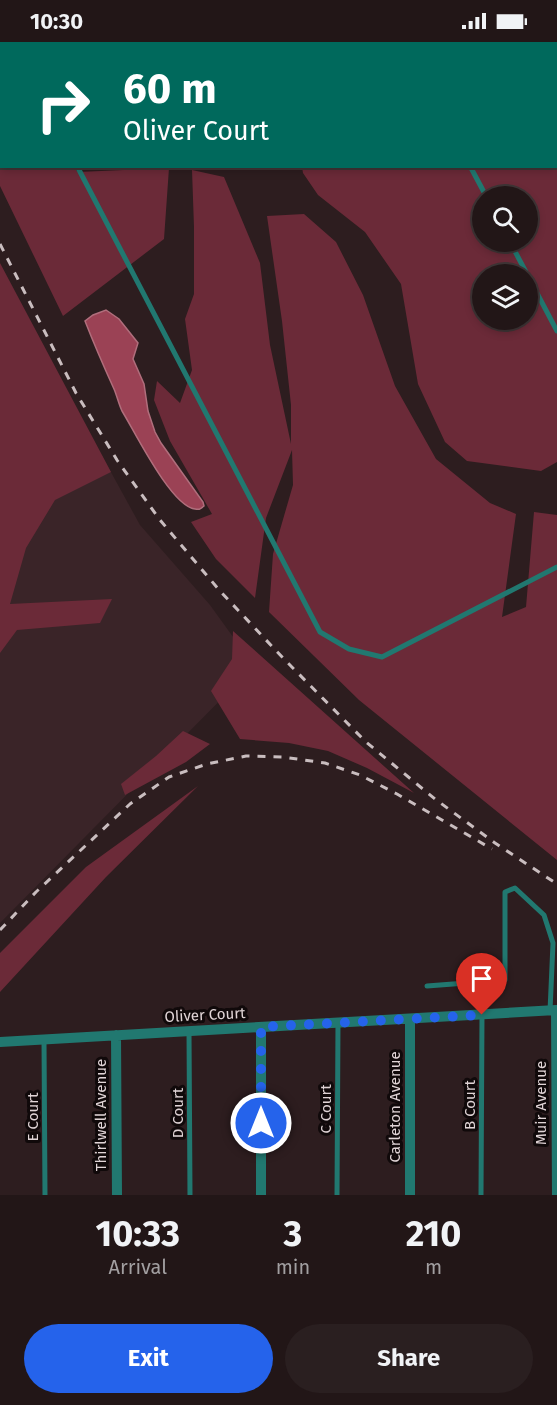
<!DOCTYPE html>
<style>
body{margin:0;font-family:"Fira Sans",sans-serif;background:#2a1f20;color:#f1f3f6;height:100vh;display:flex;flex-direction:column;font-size:22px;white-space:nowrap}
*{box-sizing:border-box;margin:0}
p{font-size:20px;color:#a29fa1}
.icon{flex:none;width:33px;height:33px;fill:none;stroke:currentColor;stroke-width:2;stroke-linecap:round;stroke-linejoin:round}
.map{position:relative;height:1153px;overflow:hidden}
.panel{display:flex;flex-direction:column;background:#221617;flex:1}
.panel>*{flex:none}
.guide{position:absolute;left:0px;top:0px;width:558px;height:126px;box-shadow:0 3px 9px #0003,0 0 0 2px #3f3536;background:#00695c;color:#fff;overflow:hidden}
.fabs{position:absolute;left:472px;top:144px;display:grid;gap:12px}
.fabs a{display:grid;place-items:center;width:66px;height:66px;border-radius:50%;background:#221617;box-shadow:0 3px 9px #0003,0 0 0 2px #3f3536;font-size:30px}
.pin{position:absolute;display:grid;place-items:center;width:51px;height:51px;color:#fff;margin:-62px -26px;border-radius:50% 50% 50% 0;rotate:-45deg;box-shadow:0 0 6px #0007}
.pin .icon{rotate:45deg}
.me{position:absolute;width:66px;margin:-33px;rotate:0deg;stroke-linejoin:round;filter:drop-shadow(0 0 4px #0008)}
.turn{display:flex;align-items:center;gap:21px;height:126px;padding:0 24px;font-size:27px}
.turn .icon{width:78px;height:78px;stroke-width:2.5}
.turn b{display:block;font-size:42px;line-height:51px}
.eta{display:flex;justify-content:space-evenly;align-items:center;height:102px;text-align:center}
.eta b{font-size:36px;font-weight:700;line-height:42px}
.cta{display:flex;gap:12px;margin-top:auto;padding:12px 24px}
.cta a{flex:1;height:69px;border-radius:36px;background:#2563eb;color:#fff;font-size:24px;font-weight:700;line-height:69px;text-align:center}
.cta a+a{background:#2a1f20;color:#f1f3f6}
.status{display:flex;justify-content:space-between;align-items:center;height:42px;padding:0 30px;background:#221617;direction:ltr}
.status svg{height:16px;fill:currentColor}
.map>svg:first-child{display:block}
.built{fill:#3a2428}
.green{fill:#6b2a38;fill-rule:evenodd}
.water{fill:#9b4255;stroke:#b06e7c;stroke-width:1.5}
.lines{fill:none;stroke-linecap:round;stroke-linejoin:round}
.lane{stroke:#217870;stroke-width:5}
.street{stroke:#217870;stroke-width:10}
.rail{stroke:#c9bdbf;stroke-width:3;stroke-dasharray:8 8;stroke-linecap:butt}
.route{stroke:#2563eb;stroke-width:10;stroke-dasharray:0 18}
.labels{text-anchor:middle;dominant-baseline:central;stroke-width:6;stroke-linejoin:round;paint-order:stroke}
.street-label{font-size:15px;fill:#e0d4d6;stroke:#10090a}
</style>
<div class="status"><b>10:30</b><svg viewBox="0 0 49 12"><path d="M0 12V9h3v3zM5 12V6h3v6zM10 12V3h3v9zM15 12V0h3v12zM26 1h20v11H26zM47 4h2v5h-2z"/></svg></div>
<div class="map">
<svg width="557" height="1153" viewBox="0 0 557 1153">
<rect width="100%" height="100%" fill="#2d1d1f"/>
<path class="built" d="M0 228 140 483 210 563 254 624 0 881Z"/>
<path class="green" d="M0 0H31V1L2 2V124L73 125 78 130 169 126 164 197 63 274 0 144Z
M275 0H557V420L541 429 467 419 445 400 418 342 401 242 365 190 318 153 303 131 302 125 556 124V2H276ZM483 154H528V200H483ZM483 232H528V278H483Z
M192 128 224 135 260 221 270 303 291 402V363L282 279 267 174 304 172 336 200 363 253 395 344 436 417 490 461 516 472 502 575 526 565 534 470 557 473V818L359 658 269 570 273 512 293 443 292 408 266 476 255 556 216 517 191 480 212 472 170 399 154 358 157 339 180 361 192 328 185 277 194 252V185Z
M0 221 111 430 55 458 26 506 10 562 112 557 100 581 17 588 0 611Z
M233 589 414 751 367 726 328 709 289 701 240 697 211 649 232 617Z
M183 689 210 702 186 720 125 753 121 742 156 714Z
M198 744 106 835 0 950V911L86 825Z"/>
<path class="water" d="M106 268 119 277 138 301 133 317 144 342 148 369 155 390 161 401 203 460 204 464C200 467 200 468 195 467 171 464 135 390 122 369 119 363 117 354 114 347 104 325 94 302 85 279L93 273Z"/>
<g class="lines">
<path class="lane" d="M12 0 13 2
M404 0 405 2
M77 124 320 590 349 607 382 615 557 525
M470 124 486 154
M510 200 527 232
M528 234 557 289
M427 944 505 938V850L515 846 544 873 553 901 550 969
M189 989 190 1153
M44 998 45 1153
M337 1153 338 981
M481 1153 482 973"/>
<path class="street" d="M410 977V1153
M261 985V1153
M116 993 117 1153
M0 1000 556 968 557 1153"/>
<path class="rail" d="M0 202 76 351 117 418 160 478 220 549 283 616 366 700 435 757 495 801 557 842
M0 888 36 850 130 762 169 735 207 722 246 714 283 715 325 721 360 733 397 752 492 807"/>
</g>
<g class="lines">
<path class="route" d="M261 1081V985L482 973"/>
</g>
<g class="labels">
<g class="street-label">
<text transform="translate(205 973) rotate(-3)">Oliver Court</text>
<text transform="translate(541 1061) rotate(-90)">Muir Avenue</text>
<text transform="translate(470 1063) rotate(-90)">B Court</text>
<text transform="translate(395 1065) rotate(-90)">Carleton Avenue</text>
<text transform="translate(326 1067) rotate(-90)">C Court</text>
<text transform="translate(178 1071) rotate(-90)">D Court</text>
<text transform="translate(101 1073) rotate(-90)">Thirlwell Avenue</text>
<text transform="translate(33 1075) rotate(-90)">E Court</text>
</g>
</g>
</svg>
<div class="fabs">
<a><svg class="icon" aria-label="search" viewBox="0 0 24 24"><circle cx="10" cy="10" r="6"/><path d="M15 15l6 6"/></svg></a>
<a><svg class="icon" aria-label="layers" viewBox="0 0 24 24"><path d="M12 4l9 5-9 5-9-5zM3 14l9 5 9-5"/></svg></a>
</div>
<div class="pin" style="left:482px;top:973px;background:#d93025"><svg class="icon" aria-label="arrive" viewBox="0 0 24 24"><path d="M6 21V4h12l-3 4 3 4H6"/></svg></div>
<svg class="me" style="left:261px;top:1081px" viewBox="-20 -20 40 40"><circle r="17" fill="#2563eb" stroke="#fff" stroke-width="3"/><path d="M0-11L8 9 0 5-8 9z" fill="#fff"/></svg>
<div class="guide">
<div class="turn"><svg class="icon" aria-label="right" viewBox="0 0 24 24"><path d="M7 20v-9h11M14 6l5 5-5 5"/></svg><div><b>60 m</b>Oliver Court</div></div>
</div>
</div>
<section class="panel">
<div class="eta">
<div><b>10:33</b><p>Arrival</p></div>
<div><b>3</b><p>min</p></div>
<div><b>210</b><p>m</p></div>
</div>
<div class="cta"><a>Exit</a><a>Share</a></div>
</section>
